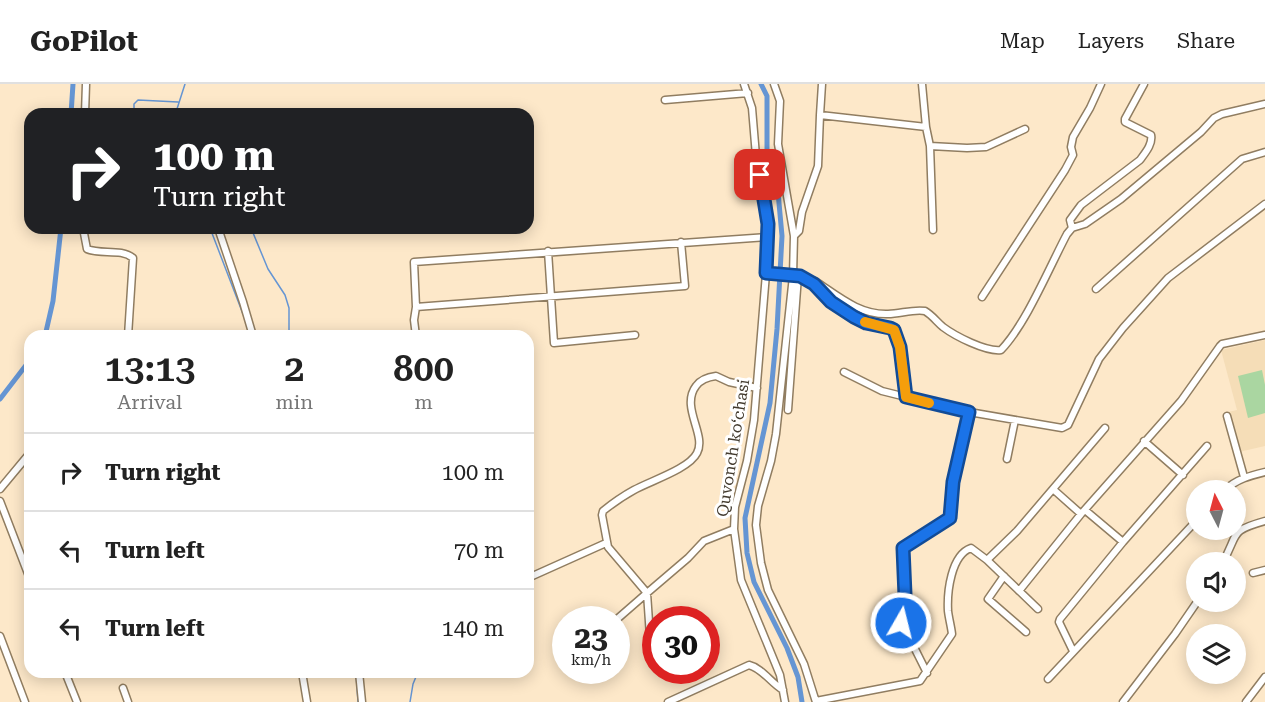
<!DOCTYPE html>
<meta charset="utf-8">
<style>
body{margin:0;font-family:"Roboto Serif",serif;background:#f2f2f2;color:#222;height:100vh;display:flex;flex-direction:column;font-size:22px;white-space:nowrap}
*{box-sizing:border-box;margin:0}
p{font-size:20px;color:#767676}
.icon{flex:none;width:33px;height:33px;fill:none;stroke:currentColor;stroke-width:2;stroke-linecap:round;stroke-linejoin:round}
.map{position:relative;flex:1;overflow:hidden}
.drawer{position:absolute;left:24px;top:246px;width:510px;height:348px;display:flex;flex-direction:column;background:#fff;border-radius:18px;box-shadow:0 3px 15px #0003}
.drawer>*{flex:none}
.guide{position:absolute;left:24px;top:24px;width:510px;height:126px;border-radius:18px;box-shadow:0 3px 15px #0003;background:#202124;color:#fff;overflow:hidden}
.needle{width:39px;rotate:354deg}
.controls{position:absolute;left:1186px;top:396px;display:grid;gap:12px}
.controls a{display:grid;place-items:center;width:60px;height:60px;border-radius:50%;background:#fff;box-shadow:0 3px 15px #0003;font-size:30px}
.speed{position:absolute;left:552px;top:522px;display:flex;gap:12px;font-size:30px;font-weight:700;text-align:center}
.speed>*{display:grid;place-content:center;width:78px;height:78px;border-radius:50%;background:#fff;box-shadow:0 3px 15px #0003;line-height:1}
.speed small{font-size:15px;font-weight:400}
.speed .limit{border:9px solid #d22;background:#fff;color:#111}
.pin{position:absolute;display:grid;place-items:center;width:51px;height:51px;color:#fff;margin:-26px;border-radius:12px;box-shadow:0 3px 9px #0006}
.me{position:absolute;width:66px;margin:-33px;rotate:8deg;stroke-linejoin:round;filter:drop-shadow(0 0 4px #0008)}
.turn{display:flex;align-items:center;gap:21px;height:126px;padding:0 30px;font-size:27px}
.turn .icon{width:78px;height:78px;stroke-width:2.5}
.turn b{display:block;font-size:42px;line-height:51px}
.eta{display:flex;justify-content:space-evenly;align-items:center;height:102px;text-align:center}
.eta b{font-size:36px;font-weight:600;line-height:42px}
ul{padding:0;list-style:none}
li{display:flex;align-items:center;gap:18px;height:78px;padding:0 30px;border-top:2px solid #e0e0e0}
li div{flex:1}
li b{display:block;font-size:22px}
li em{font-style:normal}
header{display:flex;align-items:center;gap:36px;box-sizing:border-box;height:84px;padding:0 30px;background:#fff;border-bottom:2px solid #e0e0e0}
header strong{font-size:28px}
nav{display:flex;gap:33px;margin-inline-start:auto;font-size:21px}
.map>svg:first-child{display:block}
.built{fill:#f5ddb7}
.green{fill:#aad6a1}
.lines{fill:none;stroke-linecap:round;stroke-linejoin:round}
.stream{stroke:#6595d3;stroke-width:1.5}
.canal{stroke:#6595d3;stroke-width:5}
.minor-casing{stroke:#907d61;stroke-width:9}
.minor{stroke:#fff;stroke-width:6}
.route-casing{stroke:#114b97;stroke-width:15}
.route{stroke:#1a73e8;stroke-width:10}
.slow{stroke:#f59e0b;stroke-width:10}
.labels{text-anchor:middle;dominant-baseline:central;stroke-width:6;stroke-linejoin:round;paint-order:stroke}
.street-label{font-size:16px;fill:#433b2f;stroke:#fff}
</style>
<header>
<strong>GoPilot</strong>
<nav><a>Map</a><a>Layers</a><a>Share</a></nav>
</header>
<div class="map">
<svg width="1265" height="618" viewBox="0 0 1265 618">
<rect width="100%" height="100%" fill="#fde8c9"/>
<path class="built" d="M1265 256V362L1239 368 1228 328 1237 326 1221 266Z"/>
<path class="green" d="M1262 286 1265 301V329L1248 334 1238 292Z"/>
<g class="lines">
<path class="stream" d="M134 30V20L138 16 178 18
M177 30 176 28 185 0
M210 144 243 230
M251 144 268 185 285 211 289 224V252
M356 588 358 618
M410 618 413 600 418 588"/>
<path class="canal" d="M761 0 767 12V66L778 108 782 152 777 245 770 319 745 434 747 469 754 498 787 564 798 593 802 618
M71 30 73 0
M45 252 53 217 61 144
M0 315 30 276"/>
<defs>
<path id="minor" d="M744 0 752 24 756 72 764 109 769 153 754 336 747 377 735 423 734 445 741 496 780 591 785 618
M774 0 780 17 778 60 794 152 793 192 776 350 771 377 758 422 756 441 761 479 768 506 804 580 816 618
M822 0 820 31 926 43 930 62 967 64 986 63 1025 45
M922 0 926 43
M665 16 748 9
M85 30 86 0
M930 62 933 146
M83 144 87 165C101 171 121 164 133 174L128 252
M218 144 243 218 253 252
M1072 144 1070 136 1081 121 1140 76C1145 69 1153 60 1151 51L1125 38V35L1144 0
M794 152 799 147 802 128 818 82 820 31
M548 167 554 259 635 251
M766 189 800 192 814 200 831 218 841 226 866 239 889 244 894 246 900 263 906 313 969 328 1062 344 1068 341 1099 275 1123 244 1168 194 1265 120
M815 197C838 212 859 231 888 230 900 230 913 225 925 227 932 231 937 238 943 243 955 252 986 268 1001 266 1026 240 1049 184 1067 150L1072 144 1085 140 1121 115 1201 48 1214 34 1222 30 1265 20
M1096 205 1242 75 1265 68
M982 213 1065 86 1073 71 1071 63 1073 53 1090 24 1101 0
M416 223 685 202 681 158
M416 252 414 236 416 223 414 178 769 153
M844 288 882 307 906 313
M788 326 798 192
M1227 332 1244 393
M1144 357 1183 391
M1007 375 1015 336
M0 405 30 369
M1054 406 1081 430
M1225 406C1237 395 1249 392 1265 388
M0 417 30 495
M1085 426 1123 458
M987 476 1017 447 1105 344
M1223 478C1239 449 1229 447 1265 437
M1253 489 1265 486
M1004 492 988 515 1026 548
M528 494 606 459
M1019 507 1081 430 1181 317 1220 262 1222 260 1265 251
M616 536 647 509 608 463 602 431 603 427C613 419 623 412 634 406 650 397 689 385 697 369 707 351 680 323 696 302 701 295 708 293 716 292L729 298 757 304
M0 552 25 618
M651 567 647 509 688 474 704 457 734 445
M1073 567 1059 538 1060 535 1123 458 1207 362
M65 588 77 618
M302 588 307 618
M359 588 362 618
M927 589 915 565 905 558 901 529 905 511 903 464 950 434 953 398 969 328
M1048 595 1197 436
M123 604 128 618
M816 617 920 597 952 550C951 542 949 535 948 527 947 508 951 471 971 464L987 476 1038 525
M668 618 749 581C762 584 771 599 783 606
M1123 618 1175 550 1197 518
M1246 618 1265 593"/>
</defs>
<use href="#minor" class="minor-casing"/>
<use href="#minor" class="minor"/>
</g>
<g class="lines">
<defs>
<path id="route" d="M760 91 768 140 766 189 800 192 814 200 831 218 854 233 866 239 890 244 894 246 900 263 906 313 969 328 953 398 950 434 903 464 905 511 901 530V539"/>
</defs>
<use href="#route" class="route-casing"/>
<use href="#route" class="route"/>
<path class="slow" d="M865 238 894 246 900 263 906 313 929 319"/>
</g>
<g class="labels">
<g class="street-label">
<text transform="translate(733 364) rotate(-81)">Quvonch koʻchasi</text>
</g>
</g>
</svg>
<div class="controls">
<a><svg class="needle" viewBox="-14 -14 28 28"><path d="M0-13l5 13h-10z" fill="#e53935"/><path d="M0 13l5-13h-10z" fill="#767676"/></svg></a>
<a><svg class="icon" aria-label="sound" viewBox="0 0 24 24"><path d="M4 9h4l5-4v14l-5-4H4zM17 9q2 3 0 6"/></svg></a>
<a><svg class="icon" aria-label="layers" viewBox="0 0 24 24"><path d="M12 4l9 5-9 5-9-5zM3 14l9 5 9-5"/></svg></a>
</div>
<div class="speed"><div>23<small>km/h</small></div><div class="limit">30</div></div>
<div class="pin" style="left:760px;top:91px;background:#d93025"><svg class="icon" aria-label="arrive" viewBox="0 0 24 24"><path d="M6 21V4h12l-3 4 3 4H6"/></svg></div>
<svg class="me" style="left:901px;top:539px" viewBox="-20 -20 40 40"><circle r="17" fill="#1a73e8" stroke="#fff" stroke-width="3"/><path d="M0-11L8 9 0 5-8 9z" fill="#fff"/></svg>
<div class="guide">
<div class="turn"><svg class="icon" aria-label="right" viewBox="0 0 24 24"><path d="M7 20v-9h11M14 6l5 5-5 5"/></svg><div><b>100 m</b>Turn right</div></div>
</div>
<section class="drawer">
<div class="eta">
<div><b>13:13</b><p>Arrival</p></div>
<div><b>2</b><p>min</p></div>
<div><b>800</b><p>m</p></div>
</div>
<ul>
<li><svg class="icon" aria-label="right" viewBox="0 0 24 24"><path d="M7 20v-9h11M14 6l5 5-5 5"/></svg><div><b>Turn right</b></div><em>100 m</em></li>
<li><svg class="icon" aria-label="left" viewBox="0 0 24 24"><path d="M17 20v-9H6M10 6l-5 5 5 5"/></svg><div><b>Turn left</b></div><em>70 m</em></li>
<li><svg class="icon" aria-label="left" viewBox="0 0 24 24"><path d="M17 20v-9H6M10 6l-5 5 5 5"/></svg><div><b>Turn left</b></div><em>140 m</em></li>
</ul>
</section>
</div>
